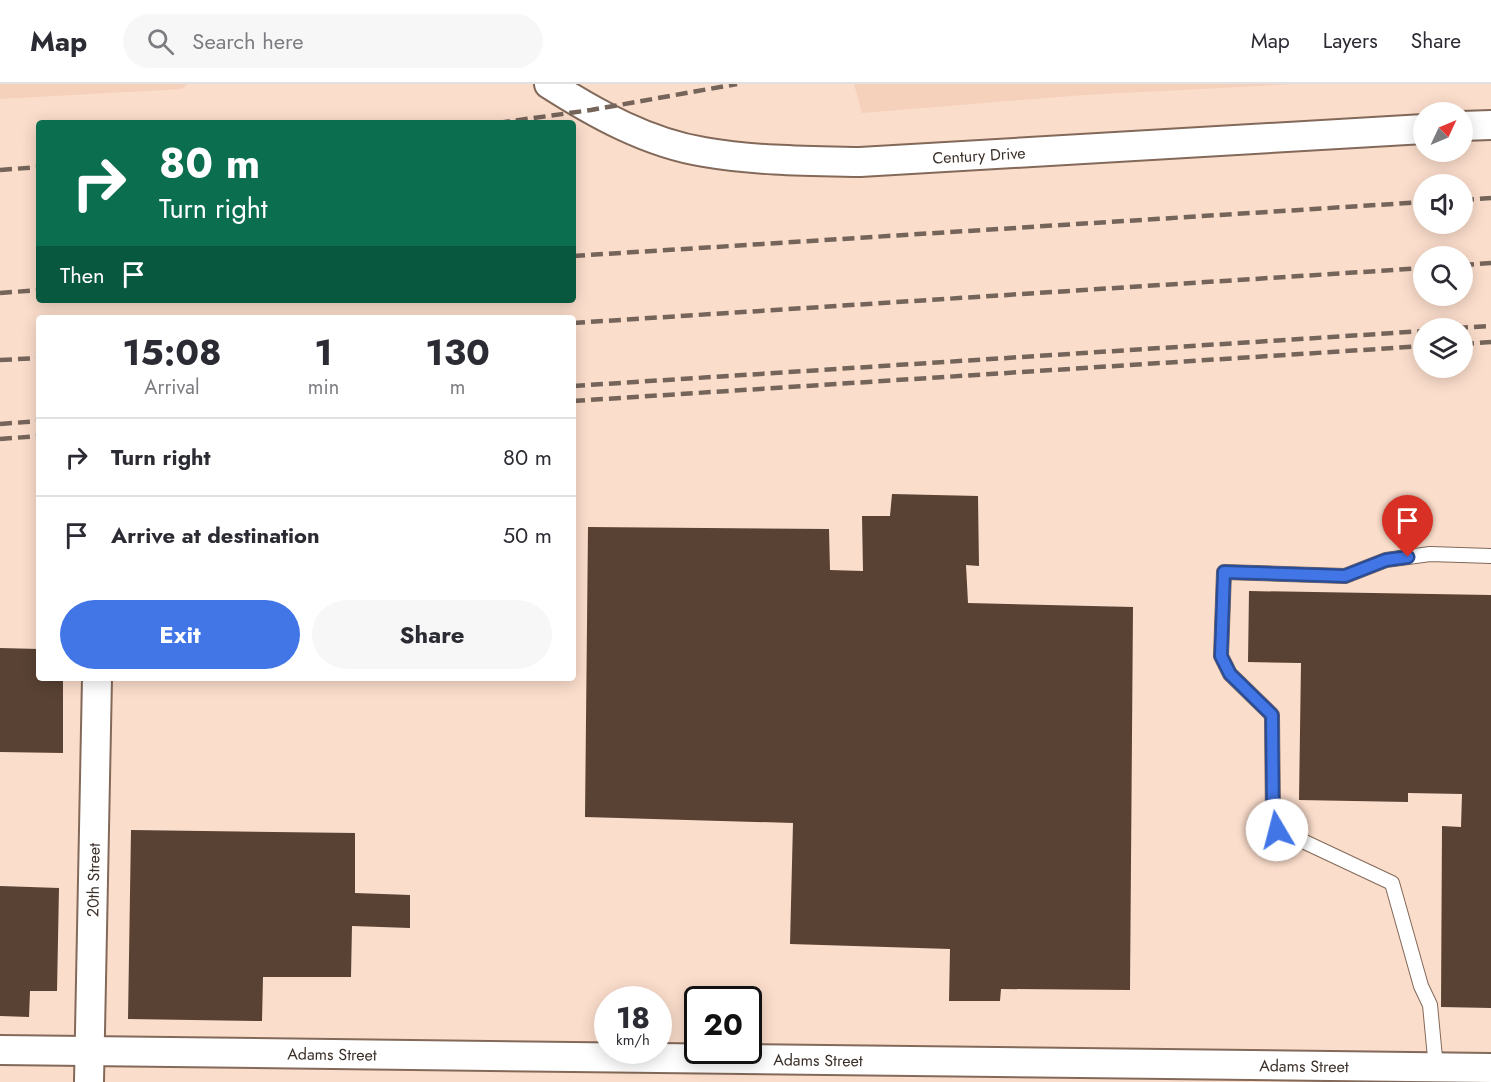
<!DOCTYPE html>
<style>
body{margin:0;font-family:Jost,sans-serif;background:#f7f7f7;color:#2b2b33;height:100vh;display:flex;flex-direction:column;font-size:22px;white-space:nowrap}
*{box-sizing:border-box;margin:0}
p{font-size:20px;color:#7c7c81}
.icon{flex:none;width:33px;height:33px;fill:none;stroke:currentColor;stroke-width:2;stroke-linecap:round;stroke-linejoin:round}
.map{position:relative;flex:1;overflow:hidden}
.panel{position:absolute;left:36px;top:231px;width:540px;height:366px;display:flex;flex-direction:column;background:#fff;border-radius:6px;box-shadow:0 3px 15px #0003}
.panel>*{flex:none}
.banner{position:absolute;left:36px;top:36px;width:540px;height:183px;border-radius:6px;box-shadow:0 3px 15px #0003;background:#0b6e4f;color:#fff;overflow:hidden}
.needle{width:39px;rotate:46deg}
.tools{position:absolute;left:1413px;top:18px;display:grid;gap:12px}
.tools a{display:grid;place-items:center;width:60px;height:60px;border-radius:50%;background:#fff;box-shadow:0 3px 15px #0003;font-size:30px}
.speed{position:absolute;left:594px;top:902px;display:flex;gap:12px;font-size:30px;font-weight:700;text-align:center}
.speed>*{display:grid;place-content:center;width:78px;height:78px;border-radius:50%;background:#fff;box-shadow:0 3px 15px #0003;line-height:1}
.speed small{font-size:15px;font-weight:400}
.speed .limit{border:3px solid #111;border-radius:9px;background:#fff;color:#111}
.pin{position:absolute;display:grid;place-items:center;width:51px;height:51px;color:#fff;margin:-62px -26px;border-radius:50% 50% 50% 0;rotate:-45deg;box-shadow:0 0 6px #0007}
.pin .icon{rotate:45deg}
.me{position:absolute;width:66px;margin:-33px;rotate:352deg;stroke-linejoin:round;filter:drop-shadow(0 0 4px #0008)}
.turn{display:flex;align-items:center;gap:21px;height:126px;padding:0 24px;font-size:27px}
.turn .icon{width:78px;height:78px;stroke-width:2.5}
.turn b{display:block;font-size:42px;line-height:51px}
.then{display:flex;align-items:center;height:57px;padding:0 24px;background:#0003;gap:12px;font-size:22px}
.eta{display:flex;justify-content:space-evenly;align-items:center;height:102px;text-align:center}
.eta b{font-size:36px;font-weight:700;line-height:42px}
.button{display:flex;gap:12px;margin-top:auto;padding:12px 24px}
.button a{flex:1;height:69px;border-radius:36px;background:#4276e7;color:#fff;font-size:24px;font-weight:700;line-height:69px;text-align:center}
.button a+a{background:#f7f7f7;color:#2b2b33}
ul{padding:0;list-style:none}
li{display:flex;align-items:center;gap:18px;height:78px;padding:0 24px;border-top:2px solid #e1e1e2}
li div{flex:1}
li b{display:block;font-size:22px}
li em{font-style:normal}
header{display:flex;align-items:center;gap:36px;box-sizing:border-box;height:84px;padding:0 30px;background:#fff;border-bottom:2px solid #e1e1e2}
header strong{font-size:28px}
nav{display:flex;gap:33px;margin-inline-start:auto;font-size:21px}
.search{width:420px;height:54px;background:#f7f7f7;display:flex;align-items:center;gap:15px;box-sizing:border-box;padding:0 21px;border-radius:33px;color:#7c7c81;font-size:22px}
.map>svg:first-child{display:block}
.built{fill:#f5d0ba}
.building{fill:#594233}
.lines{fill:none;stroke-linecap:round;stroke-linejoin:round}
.lane-casing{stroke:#826959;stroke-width:16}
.street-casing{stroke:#826959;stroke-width:32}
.lane{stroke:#fff;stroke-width:14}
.street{stroke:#fff;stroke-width:28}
.rail{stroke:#75645a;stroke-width:4.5;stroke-dasharray:12 6;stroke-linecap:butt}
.route-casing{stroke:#2b4d96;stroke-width:15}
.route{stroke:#4276e7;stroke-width:10}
.labels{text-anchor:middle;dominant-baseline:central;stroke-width:6;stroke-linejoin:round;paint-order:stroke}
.street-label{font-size:16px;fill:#3b3029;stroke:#fbddcb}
</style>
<header>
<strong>Map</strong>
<div class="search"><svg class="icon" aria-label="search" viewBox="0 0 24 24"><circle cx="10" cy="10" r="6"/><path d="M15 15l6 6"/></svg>Search here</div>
<nav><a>Map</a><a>Layers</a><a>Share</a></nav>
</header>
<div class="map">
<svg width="1491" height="998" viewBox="0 0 1491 998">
<rect width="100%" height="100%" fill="#fbddcb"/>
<path class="built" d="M0 0H187L182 5 0 15Z
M854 0H1294L1084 11 862 29Z"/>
<path class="building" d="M892 410 978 412 979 482 966 481 968 519 1133 523 1130 906 1001 905 1000 917H949L950 865 790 860 793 739 585 733 588 443 829 445 830 486 863 487 862 432H890Z
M1249 507 1491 511V924L1441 923 1442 742 1461 743 1462 710 1408 709V718L1299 716 1301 579 1248 578Z
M0 564 39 565V594H63V669L0 668Z
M131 746 355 749V809L410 811V844L352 842 351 893H263L262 937 128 935Z
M0 802 59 804 57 907H30L29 933 0 932Z"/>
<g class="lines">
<defs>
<path id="lane" d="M1436 984 1430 921 1421 902 1392 799 1277 745 1273 737 1272 631 1230 590 1221 572 1224 488 1345 492 1386 476 1430 470 1491 472"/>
<g id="street">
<path id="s1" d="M549 0C596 30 648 59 704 68 756 77 808 77 860 78L1424 45"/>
<path d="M1462 42 1491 41"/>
<path id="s2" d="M0 966 1491 984"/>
<path id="s3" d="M89 998 97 594"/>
</g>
</defs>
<use href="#lane" class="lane-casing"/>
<use href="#street" class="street-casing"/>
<use href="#lane" class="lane"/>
<use href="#street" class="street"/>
<path class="rail" d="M498 39 591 26 737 0
M0 86 39 83
M1462 116 1491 114
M573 172 1424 118
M1462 181 1491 179
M0 209 39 206
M573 239 1424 184
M1456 244 1491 242
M1462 260 1491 258
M0 276 39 274
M573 302 1424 247
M573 317 1424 262
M0 340 39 337
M0 355 39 352"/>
</g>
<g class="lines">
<defs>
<path id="route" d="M1277 746 1273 737 1272 631 1230 590 1221 572 1224 488 1345 492 1386 476 1408 473"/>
</defs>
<use href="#route" class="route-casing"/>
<use href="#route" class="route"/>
</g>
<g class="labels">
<g class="street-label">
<text stroke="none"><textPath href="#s1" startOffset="446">Century Drive</textPath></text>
<text stroke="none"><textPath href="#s3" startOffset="202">20th Street</textPath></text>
<text stroke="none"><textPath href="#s2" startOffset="332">Adams Street</textPath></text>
<text stroke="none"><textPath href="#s2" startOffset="818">Adams Street</textPath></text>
<text stroke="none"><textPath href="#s2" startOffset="1304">Adams Street</textPath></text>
</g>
</g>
</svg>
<div class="tools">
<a><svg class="needle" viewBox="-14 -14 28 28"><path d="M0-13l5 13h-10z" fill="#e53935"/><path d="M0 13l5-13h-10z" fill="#7c7c81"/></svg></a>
<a><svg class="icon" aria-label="sound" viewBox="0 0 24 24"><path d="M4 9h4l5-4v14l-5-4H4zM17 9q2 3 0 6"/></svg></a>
<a><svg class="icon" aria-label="search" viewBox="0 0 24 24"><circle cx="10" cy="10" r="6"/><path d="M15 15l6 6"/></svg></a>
<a><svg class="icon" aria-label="layers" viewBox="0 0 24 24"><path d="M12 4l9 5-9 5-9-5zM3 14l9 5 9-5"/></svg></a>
</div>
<div class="speed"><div>18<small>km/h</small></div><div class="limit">20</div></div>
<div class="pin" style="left:1408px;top:473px;background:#d93025"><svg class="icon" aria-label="arrive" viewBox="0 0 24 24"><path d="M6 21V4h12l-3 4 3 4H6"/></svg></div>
<svg class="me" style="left:1277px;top:746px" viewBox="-20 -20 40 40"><circle r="19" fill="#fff"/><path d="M0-13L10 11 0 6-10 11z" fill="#4276e7"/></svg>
<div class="banner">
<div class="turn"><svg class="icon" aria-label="right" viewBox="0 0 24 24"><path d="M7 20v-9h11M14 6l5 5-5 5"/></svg><div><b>80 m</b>Turn right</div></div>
<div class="then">Then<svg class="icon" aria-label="arrive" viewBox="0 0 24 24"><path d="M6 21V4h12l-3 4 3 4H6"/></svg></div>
</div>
<section class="panel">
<div class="eta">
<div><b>15:08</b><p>Arrival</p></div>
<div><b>1</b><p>min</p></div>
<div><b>130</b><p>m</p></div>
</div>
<ul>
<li><svg class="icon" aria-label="right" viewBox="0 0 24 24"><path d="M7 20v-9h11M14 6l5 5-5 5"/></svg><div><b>Turn right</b></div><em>80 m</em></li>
<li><svg class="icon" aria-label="arrive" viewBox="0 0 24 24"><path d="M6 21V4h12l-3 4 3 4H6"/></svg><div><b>Arrive at destination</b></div><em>50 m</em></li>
</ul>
<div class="button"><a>Exit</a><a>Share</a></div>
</section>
</div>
